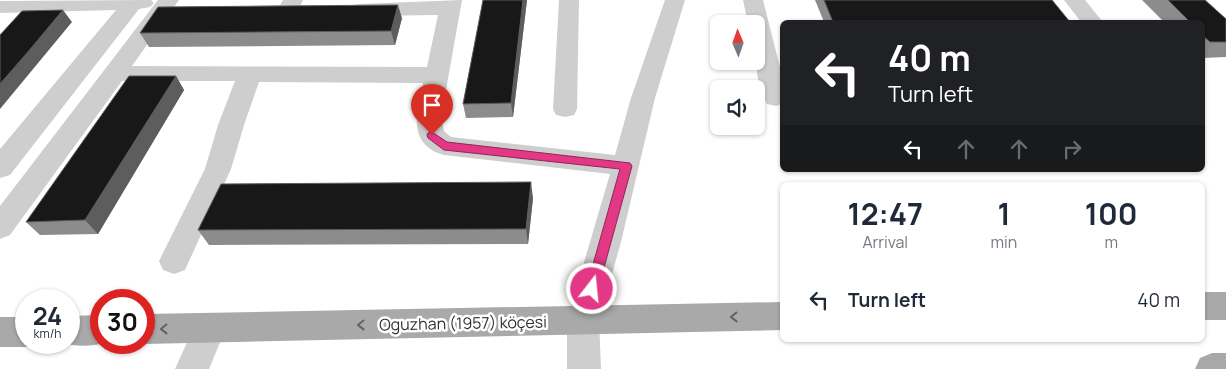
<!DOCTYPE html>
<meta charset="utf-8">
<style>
body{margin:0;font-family:Manrope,sans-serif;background:#f2f2f3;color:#1f2937;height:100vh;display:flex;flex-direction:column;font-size:19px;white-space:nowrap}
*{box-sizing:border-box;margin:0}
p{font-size:16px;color:#747a83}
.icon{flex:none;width:28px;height:28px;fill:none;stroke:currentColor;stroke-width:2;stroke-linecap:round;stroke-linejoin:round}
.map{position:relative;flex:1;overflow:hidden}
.panel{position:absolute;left:780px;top:182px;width:425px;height:160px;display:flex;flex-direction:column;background:#fff;border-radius:8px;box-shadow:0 1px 4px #0004}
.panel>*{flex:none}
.banner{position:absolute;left:780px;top:20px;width:425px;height:152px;border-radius:8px;box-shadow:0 1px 4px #0004;background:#202124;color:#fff;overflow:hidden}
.needle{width:32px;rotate:358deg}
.buttons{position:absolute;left:710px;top:15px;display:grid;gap:10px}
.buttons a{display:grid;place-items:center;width:55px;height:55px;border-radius:8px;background:#fff;box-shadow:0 1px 4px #0004;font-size:25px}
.speed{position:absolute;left:15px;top:289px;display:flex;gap:10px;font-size:25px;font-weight:700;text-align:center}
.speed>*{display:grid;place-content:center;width:65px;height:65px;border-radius:50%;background:#fff;box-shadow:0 1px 4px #0004;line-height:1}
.speed small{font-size:12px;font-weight:400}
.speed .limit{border:8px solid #d22;background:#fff;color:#111}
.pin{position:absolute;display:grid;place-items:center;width:42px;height:42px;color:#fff;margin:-51px -21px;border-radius:50% 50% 50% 0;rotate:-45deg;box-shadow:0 0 5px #0007}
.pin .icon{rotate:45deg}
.me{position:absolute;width:55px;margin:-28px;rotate:16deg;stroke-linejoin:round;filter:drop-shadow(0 0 4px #0008)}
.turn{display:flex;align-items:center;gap:18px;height:105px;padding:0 25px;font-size:22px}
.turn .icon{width:65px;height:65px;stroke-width:2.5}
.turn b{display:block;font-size:35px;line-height:42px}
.lanes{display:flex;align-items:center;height:48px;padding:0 25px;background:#0003;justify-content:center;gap:25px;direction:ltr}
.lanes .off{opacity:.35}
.eta{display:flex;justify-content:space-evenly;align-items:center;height:85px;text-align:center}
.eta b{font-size:30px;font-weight:700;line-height:35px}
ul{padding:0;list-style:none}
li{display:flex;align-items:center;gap:15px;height:65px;padding:0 25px}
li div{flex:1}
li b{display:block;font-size:19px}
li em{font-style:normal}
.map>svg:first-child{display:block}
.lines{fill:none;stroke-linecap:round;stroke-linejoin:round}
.minor{fill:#cecece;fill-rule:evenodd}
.major{fill:#a9a9a9;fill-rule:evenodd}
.wall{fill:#8c8c8c}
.shaded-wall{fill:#5d5d5d}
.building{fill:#181818;stroke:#5d5d5d}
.oneway{stroke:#616161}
.route{fill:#e23886;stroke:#932457}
.labels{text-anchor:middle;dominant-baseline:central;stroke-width:5;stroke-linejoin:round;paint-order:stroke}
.street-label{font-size:16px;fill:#313131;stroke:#fff}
</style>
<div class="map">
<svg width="1226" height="369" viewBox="0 0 1226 369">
<rect width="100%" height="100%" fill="#fff"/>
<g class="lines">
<path class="minor" d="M151 0 154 3 150 7 139 9 10 175 0 178V149L116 10 0 13V1Z
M158 0H179L132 66 427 67 438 15 361 16 353 15 350 10 353 5 361 4 462 0 441 118 444 131 451 137 615 155 631 98 665 0H685L655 98 621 242 599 320 601 369H567V320L610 174 444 155C406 144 417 111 423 83L259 82 244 125 231 169 185 270 174 274 163 270 159 261 205 169 218 125 235 81H122L10 235 0 239V206Z
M283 0H303L295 16C281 19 263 19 249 16L246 11 249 6 280 5Z
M559 0H579L577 109 574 115 565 117 556 115 553 109Z
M743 0H763L782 75V104L776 106 767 104C753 81 756 49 756 24H748Z
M1064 0H1085L1103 22H1081Z
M210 313 222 318 226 328 209 369H175L198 318Z"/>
<path class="major" d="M1202 292H1226V320H1202Z
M782 302V330L144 344 141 342H144V314Z
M101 315V342H107C94 347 73 347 60 342H69V316Z
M0 317H26V342H37L26 347H0Z
M1212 353H1226V369H1195L1200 358Z"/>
</g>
<path class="wall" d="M527 0 513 117 466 118 463 104Z
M815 0H1052L1070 22H824Z
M1142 0H1205L1226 19V57L1202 58V22H1164Z
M402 18 395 45 149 47 140 33Z
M176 76 184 90 98 234 40 235 26 222Z
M533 198 528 244 209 245 198 230Z"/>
<path class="shaded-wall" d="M523 0H527L513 117 511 103Z
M398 5 402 18 395 45 391 31Z
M63 10 72 22 0 109V84Z
M176 76 184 90 98 234 85 220Z
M531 182 533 198 528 244 526 229Z"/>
<path class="building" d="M483 0H523L511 103 463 104Z
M824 0H1052L1070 22H833Z
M1168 0H1205L1226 19V42H1210L1202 35V22H1190Z
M398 5 391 31 140 33 158 7Z
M63 10 27 53 0 84V35L22 11Z
M129 76H176L85 220 26 222Z
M531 182 526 229 198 230 221 184Z"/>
<defs><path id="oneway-chevron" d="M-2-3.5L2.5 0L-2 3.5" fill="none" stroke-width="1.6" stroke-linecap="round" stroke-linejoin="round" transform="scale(1.25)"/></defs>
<g class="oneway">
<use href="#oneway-chevron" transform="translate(734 317) rotate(179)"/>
<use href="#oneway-chevron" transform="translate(361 325) rotate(179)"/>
<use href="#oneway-chevron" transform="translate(164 329) rotate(179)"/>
</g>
<path class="route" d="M432 132 447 142 630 163 632 166 597 293 592 295 588 293 586 289 620 169 444 150 428 138 427 135 428 133Z"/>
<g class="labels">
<g class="street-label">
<text transform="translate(463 323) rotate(-1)">Oguzhan (1957) köçesi</text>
</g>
</g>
</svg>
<div class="buttons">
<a><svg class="needle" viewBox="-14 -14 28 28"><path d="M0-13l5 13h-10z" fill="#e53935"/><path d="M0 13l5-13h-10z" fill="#747a83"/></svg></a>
<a><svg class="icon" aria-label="sound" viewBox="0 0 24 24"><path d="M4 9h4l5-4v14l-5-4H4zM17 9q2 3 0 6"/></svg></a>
</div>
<div class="speed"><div>24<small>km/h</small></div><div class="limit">30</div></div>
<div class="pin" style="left:432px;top:135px;background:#d93025"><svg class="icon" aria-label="arrive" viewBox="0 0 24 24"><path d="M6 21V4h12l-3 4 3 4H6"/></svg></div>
<svg class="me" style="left:592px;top:289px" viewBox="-20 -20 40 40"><circle r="17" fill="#e23886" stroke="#fff" stroke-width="3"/><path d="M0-11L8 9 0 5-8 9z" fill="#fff"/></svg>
<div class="banner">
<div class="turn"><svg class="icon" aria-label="left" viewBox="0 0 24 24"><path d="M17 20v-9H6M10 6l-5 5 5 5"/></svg><div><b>40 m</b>Turn left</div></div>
<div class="lanes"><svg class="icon" aria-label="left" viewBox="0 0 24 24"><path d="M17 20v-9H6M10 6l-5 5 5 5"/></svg><svg class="icon off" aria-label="ahead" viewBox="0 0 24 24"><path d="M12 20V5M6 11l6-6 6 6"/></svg><svg class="icon off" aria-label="ahead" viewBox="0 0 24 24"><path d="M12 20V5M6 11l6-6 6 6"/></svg><svg class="icon off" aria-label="right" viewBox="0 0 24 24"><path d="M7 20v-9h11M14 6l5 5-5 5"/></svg></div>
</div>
<section class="panel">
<div class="eta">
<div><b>12:47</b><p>Arrival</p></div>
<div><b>1</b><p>min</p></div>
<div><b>100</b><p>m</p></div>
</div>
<ul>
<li><svg class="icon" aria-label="left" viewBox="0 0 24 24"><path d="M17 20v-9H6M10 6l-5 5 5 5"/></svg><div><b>Turn left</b></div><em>40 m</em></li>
</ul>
</section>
</div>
